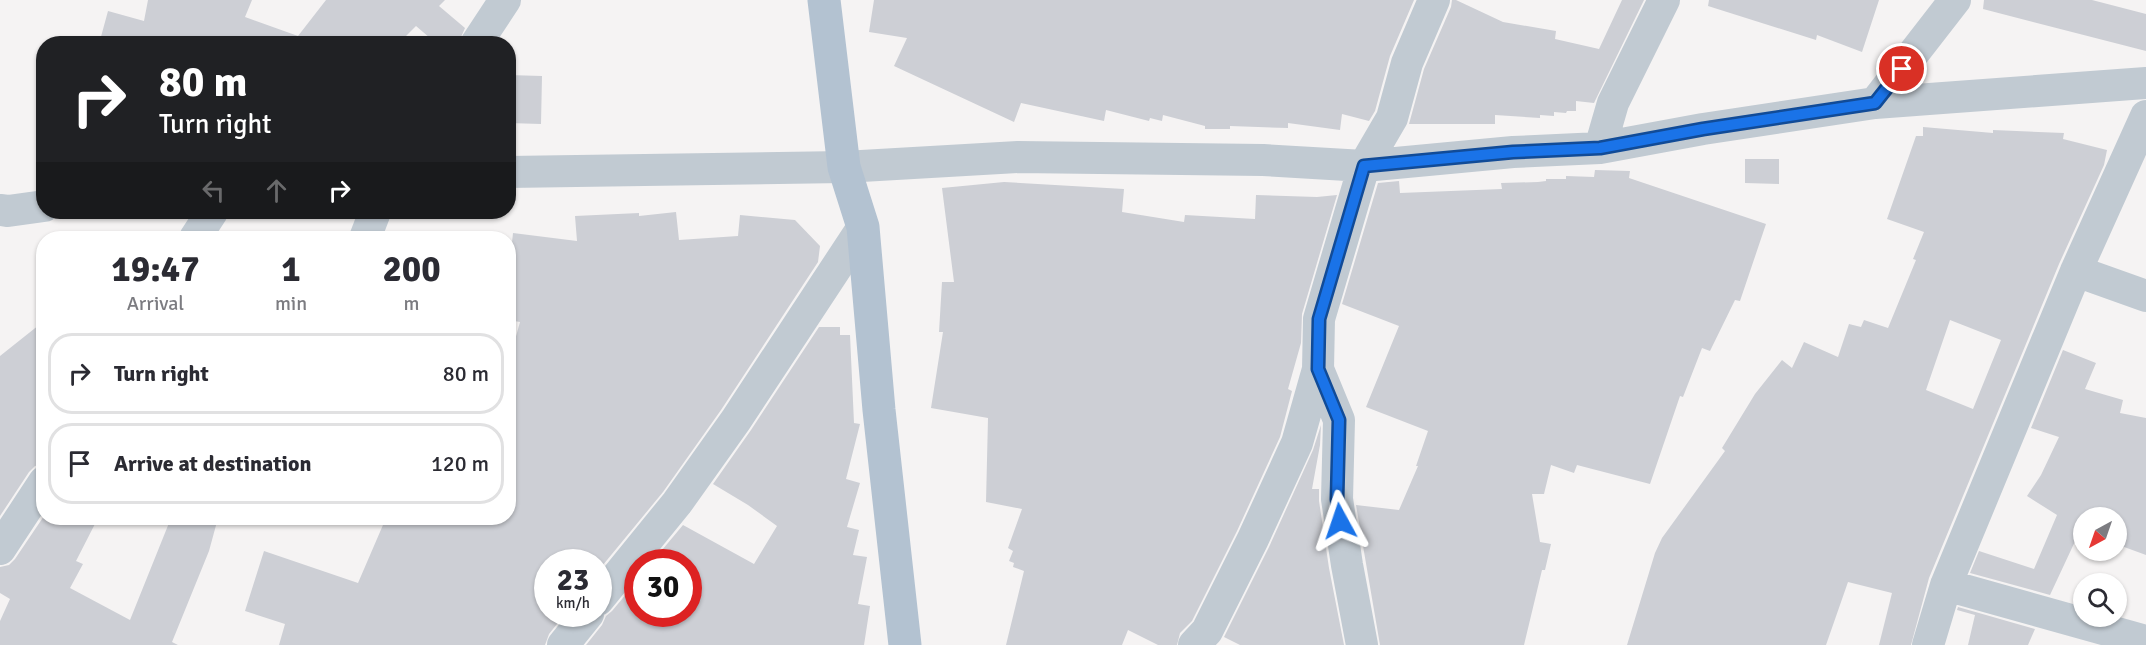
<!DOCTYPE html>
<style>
body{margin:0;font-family:Signika,sans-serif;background:#f2f2f3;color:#2b2b33;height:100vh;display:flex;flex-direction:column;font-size:22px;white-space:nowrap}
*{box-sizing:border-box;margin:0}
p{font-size:20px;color:#7c7c81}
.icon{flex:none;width:33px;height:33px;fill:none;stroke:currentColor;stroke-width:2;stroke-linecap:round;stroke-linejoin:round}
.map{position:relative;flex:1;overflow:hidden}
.sheet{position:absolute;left:36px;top:231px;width:480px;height:294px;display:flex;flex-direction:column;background:#fff;border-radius:24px;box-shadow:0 2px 4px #0004}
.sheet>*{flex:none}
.guide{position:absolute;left:36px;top:36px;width:480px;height:183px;border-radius:24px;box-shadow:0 2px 4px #0004;background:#202124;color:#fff;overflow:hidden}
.needle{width:39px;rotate:220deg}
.buttons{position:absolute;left:2073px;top:507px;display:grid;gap:12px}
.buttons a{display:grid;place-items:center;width:54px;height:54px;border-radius:50%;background:#fff;box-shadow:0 2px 4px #0004;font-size:30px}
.speed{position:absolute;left:534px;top:549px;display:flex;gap:12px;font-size:30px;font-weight:700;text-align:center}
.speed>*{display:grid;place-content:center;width:78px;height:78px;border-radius:50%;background:#fff;box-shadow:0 2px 4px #0004;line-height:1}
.speed small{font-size:15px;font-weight:400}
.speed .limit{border:9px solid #d22;background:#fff;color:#111}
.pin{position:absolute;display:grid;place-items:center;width:51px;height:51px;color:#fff;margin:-26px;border:3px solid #fff;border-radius:50%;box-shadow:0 2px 6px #0007}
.me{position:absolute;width:66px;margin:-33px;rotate:355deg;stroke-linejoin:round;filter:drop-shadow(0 0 4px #0008)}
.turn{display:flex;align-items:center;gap:21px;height:126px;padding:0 24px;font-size:27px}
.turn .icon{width:78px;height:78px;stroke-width:2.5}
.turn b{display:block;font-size:42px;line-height:51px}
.lanes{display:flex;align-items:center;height:57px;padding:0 24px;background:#0003;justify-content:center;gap:30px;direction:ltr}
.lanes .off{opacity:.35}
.eta{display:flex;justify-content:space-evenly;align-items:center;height:102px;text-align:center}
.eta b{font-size:36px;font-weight:800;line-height:42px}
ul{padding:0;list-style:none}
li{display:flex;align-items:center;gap:18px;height:81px;margin:0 12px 9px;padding:0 12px;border:3px solid #e1e1e2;border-radius:24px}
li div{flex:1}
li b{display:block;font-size:22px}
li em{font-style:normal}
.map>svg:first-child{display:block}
.building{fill:#cdcfd5;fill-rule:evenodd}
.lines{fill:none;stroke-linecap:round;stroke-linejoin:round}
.minor{stroke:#c1cad2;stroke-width:32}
.major{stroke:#b3c2d1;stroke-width:33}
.route-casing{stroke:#114b97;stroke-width:15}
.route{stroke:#1a73e8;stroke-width:10}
</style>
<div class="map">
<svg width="2146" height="645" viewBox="0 0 2146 645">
<rect width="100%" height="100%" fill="#f5f3f3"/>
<path class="building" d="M148 0H252L245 17 298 36 326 0H445L439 6 465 28 458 44H437L416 26 398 44H99L108 11 144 21Z
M874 0H1414L1390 56 1375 111 1369 121 1342 114 1340 130 1288 123V128L1230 126V129H1205V126L1163 115 1162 121 1150 118 1149 121 1106 110 1104 121 1021 103 1014 122 894 66 907 38 869 32Z
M1452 0H1456L1503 22 1556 31 1555 39 1599 49 1622 0H1644L1594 103 1576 101V111H1567L1566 113 1554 112V116L1540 115V118L1495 115V124H1409L1424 69 1451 7Z
M1709 0H1879L1862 52 1817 35 1816 40 1708 6Z
M1984 0H2092L2146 14V51L1983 9Z
M508 75 542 76 541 124 508 123Z
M1923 127 1993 133V130L2064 133 2063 139 2107 150 2104 165 2059 264 1929 578 1911 645H1879L1892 593 1848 582 1826 645H1627L1655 553 1662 538 1725 451 1722 448 1755 394 1782 360 1792 368 1804 342 1838 357 1849 324 1861 327 1864 320 1888 328 1916 260 1913 259 1924 232 1887 219 1916 136H1923ZM1950 320 2001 340 1973 409 1926 390Z
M1745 159H1779V184L1745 183Z
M1595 170 1630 171 1629 178 1766 224 1740 301 1735 300 1710 351 1702 348 1683 397 1680 396 1650 484 1577 465 1574 473 1551 465 1544 494H1532L1540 542 1551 544 1545 570H1542L1524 645H1380L1356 505 1399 510 1418 466H1416L1428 431 1366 407 1399 326 1342 304 1378 183 1399 181 1400 193 1502 189 1501 183 1538 182 1546 181V179H1566V176L1594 177Z
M1004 182 1124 189 1122 212 1184 222 1185 215 1255 219 1256 195 1317 197 1337 195 1302 314 1301 343 1288 389 1292 391 1280 437 1237 531 1192 621 1180 633 1177 645H1158L1128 630 1122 645H1006L1024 571 1013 567 1014 563 1009 561 1013 551 1008 548 1022 509 986 502 988 418 931 408 943 332H939L942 282H954L942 188Z
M676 212 679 240 738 236 740 215 795 220 820 246 818 262 721 410 663 492 598 571V562H548V614H565L549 634 545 645H279L285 624 245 611 264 551 358 583 386 518H508V365L520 322 508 320V281L513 233 577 241 575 216 639 213V216Z
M44 321V464L35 466 29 472 0 516V356Z
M819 327H840V335H850L854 423 860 424 846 479 860 483 847 527 859 530 853 555 867 557 858 604 870 606 864 645H586L602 625 606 616 612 611 638 580V614H688V562H652L683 525 754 564 777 526 748 505 713 484 751 430Z
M2063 350 2096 363 2085 389 2123 400 2120 413 2146 418V555L2116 544V518H2084V537L2078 535 2050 595 1970 573 1979 551 2034 569 2057 515 2027 496 2041 475 2059 437 2031 428Z
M1321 425 1320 445 1312 489H1319V501L1329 568 1344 645H1240L1224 637 1269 547 1313 450Z
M44 516V518H98L76 561 83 564 70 588 130 620 171 518H218L209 551 172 642 178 645H0V621L10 599 0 593V567L9 565 15 559Z
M1958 607 2035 629 2028 645H1968L1975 615 1957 610Z"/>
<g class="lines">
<path class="minor" d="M476 44 505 0
M1875 103 1955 0
M1600 148 1613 103 1664 0
M508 172 844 167 1018 157 1263 160 1364 166 1513 152 1600 148 1703 129 1875 103 2146 83
M0 210 8 211 44 206
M195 238 212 212
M365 238 375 212
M2076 271 2146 296
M1318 369 1339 420 1337 499 1347 565 1362 645
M0 549 44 482
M1946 585 2146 641
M598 600 677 503 736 420 863 227
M563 645 588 614
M1194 645 1207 631 1253 539 1297 443 1318 369 1319 319 1364 166 1392 118 1407 63 1434 0
M1928 645 1946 585 2076 271 2146 116"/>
<path class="major" d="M824 0 844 167 863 227 879 410 905 645"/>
</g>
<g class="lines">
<defs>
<path id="route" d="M1340 521 1337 499 1339 420 1318 369 1319 319 1364 166 1513 152 1600 148 1703 129 1875 103 1902 69"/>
</defs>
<use href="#route" class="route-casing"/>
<use href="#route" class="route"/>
</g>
</svg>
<div class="buttons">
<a><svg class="needle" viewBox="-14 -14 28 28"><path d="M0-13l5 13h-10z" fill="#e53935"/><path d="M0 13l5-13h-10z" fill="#7c7c81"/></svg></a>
<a><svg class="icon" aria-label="search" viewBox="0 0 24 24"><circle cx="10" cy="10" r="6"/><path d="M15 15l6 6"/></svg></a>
</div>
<div class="speed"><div>23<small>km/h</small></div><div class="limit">30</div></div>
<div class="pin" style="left:1902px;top:69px;background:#d93025"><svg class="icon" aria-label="arrive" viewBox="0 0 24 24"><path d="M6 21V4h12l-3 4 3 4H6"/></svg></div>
<svg class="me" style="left:1340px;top:521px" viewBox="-20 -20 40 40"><path d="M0-17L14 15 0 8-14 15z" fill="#1a73e8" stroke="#fff" stroke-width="4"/></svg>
<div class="guide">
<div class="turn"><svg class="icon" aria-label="right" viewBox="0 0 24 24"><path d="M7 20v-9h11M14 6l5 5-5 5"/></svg><div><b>80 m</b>Turn right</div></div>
<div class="lanes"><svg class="icon off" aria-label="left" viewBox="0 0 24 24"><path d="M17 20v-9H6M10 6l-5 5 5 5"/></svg><svg class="icon off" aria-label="ahead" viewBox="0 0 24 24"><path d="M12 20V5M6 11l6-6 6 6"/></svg><svg class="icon" aria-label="right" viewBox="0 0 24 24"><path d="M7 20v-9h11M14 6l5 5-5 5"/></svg></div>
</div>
<section class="sheet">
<div class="eta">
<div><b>19:47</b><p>Arrival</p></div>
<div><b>1</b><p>min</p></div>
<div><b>200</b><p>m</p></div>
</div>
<ul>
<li><svg class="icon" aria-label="right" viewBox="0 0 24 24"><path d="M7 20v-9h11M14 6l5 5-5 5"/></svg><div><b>Turn right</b></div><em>80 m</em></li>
<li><svg class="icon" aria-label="arrive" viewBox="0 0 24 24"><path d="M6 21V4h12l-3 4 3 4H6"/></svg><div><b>Arrive at destination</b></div><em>120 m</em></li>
</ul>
</section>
</div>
